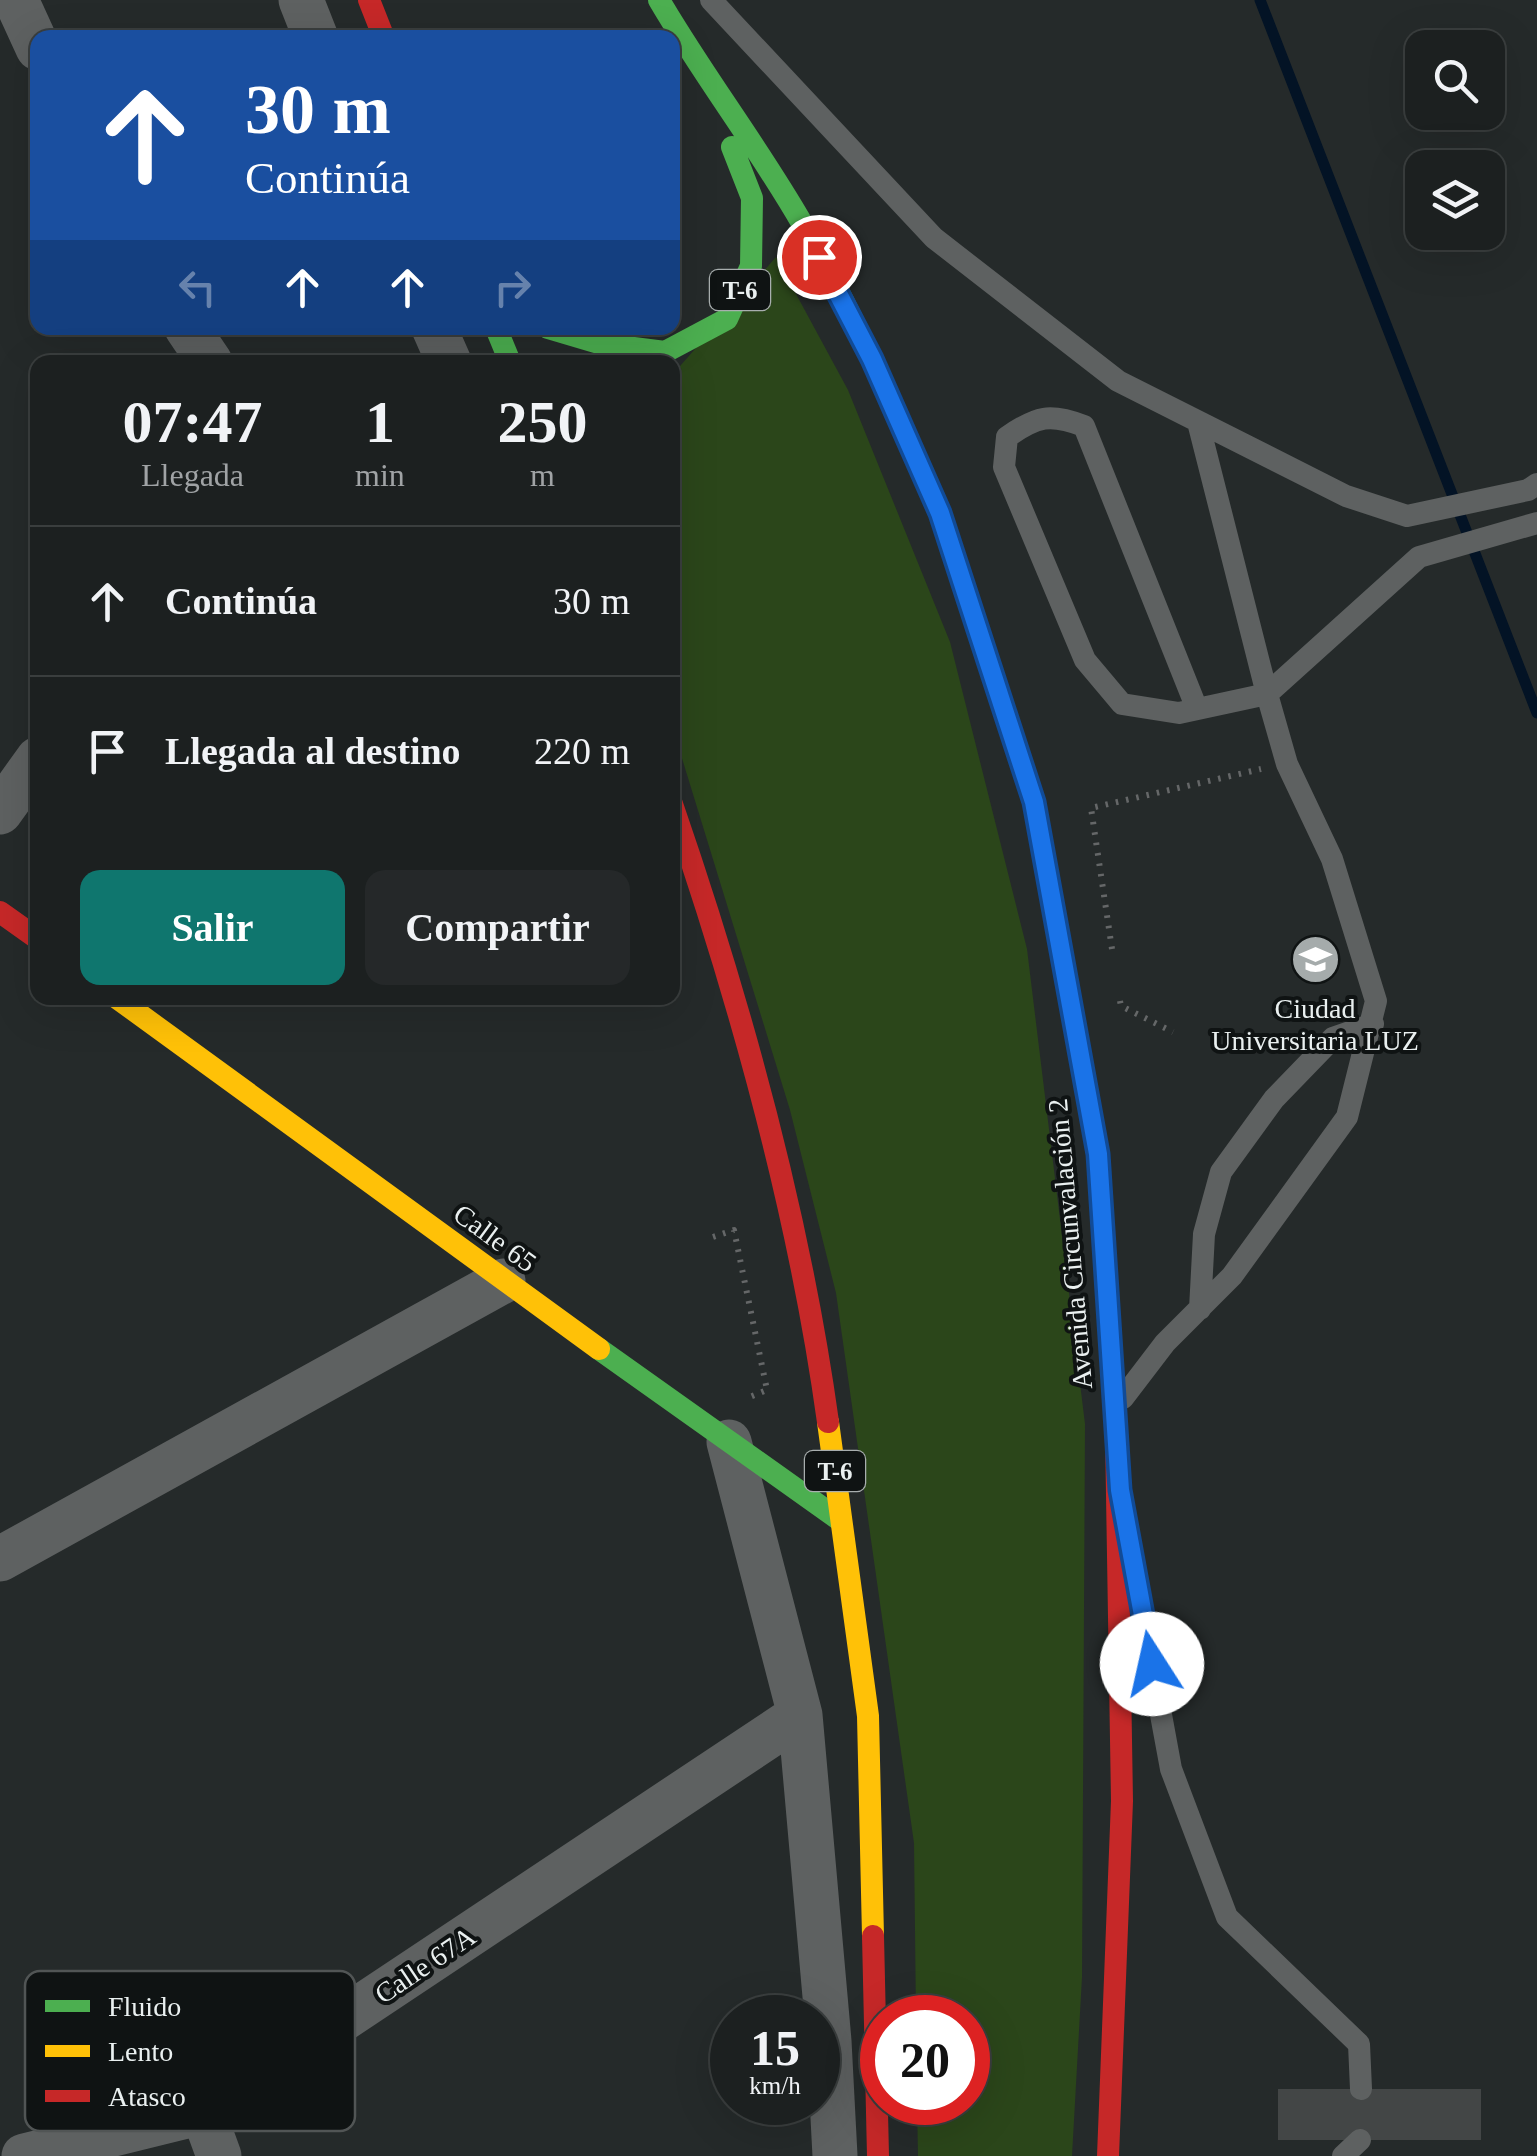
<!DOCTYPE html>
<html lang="es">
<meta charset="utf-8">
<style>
body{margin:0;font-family:Georgia,serif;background:#252829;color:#f1f3f6;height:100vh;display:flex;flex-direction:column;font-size:38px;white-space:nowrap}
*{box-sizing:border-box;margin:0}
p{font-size:32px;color:#a0a3a5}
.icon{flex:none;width:55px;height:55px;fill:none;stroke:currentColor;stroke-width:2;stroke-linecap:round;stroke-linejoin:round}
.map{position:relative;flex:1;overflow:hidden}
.side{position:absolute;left:30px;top:355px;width:650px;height:650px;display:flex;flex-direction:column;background:#1c2020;border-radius:20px;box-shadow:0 10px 40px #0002,0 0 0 2px #3a3e3e}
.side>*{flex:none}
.hud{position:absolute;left:30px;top:30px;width:650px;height:305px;border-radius:20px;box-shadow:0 10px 40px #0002,0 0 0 2px #3a3e3e;background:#1a4fa0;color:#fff;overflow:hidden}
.buttons{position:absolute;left:1405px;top:30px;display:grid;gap:20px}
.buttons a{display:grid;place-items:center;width:100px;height:100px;border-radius:20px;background:#1c2020;box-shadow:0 10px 40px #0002,0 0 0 2px #3a3e3e;font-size:50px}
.speed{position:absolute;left:710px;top:1995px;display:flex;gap:20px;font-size:50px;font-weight:700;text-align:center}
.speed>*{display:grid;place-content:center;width:130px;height:130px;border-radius:50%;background:#1c2020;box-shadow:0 10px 40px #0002,0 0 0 2px #3a3e3e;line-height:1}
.speed small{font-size:25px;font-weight:400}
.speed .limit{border:15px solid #d22;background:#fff;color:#111}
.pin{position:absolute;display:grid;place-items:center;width:85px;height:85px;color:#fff;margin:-42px;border:5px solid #fff;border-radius:50%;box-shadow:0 2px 10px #0007}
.me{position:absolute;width:110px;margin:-55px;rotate:350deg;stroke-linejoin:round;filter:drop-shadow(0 0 8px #0008)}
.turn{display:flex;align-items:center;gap:35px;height:210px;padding:0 50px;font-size:45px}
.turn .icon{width:130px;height:130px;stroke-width:2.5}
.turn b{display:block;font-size:70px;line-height:85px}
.lanes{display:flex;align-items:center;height:95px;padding:0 50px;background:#0003;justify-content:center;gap:50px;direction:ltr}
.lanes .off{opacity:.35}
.eta{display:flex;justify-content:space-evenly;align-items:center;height:170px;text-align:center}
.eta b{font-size:60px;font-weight:600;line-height:70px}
.cta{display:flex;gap:20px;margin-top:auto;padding:20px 50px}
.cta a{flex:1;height:115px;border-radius:20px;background:#0f766e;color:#fff;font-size:40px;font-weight:600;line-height:115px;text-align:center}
.cta a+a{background:#252829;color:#f1f3f6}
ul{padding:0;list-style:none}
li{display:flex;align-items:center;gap:30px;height:150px;padding:0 50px;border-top:2px solid #3a3e3e}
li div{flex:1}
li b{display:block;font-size:38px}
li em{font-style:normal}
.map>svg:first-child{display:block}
.green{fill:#2b461a}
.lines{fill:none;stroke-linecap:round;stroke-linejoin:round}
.stream{stroke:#031325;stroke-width:11}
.building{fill:#434646}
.path{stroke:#656768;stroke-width:6;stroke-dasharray:2.5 8;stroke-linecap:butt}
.lane{stroke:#5e6161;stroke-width:22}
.street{stroke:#5e6161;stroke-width:45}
.fast{stroke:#4caf50;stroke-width:22}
.slow{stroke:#ffc107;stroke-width:22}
.jam{stroke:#c62828;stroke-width:22}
.route-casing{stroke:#114b97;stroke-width:25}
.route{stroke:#1a73e8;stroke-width:18}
.labels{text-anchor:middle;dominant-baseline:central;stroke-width:8;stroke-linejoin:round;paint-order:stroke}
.shield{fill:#0f1313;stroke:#a8aeae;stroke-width:2.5}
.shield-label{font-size:25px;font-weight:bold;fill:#eaf0f0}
.poi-label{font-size:28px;fill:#eaf0f0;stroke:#0f1313}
.street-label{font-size:28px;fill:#eaf0f0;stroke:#0f1313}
.key{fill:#0f1313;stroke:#515555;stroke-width:2.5}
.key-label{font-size:28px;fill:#eaf0f0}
</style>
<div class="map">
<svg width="1537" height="2156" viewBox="0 0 1537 2156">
<rect width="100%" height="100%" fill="#252a2a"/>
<path class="green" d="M776 257 848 390 950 642 1027 949 1085 1424 1082 1977 1072 2156H918L917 2103 968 2102V2018L916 2017 914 1843 836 1293 790 1110 673 729V374Z"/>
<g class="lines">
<path class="stream" d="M1260 0 1537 713"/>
</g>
<path class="building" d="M1278 2089H1481V2140H1278Z"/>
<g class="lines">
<path class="path" d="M1112 949 1091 808 1261 769
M1120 1001 1121 1006 1173 1032
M713 1237 734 1230 767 1390 745 1399"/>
<path class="lane" d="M711 0 934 238 1118 381 1346 496 1407 516 1528 490 1537 484
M1197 709 1084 426C1050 413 1037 416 1007 437L1004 467 1085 660 1122 704 1179 713 1267 694 1198 422
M1200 1309 1204 1234 1221 1172 1274 1099 1333 1038 1373 1024
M1123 1398 1165 1343 1232 1276 1347 1117 1376 1001 1332 859 1287 764 1267 694 1419 557 1537 523
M1143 1617 1171 1769 1227 1917 1359 2044 1361 2089
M1343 2156 1360 2140"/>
<path class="street" d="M16 0 38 48
M301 0 316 38
M187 328 210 362
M434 328 449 362
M0 812 38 759
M729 1442 800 1715 829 2041 835 2156
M0 1559 503 1281
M203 2112 219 2156
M24 2156 203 2112 800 1715"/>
<path class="fast" d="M659 0C704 77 759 148 803 225 843 296 877 370 910 444
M496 328 510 362
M548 328 602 344 665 352 727 319 751 266 752 198 732 147
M1057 927 1098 1154 1116 1433
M599 1349 841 1521"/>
<path class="slow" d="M910 444 940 513 1034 801 1057 927
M117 998 599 1349
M828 1422 868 1716 873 1936"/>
<path class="jam" d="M369 0 384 38
M672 804C741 1004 799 1212 828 1422
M0 912 38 939
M873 1936 878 2156
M1108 2156 1122 1801 1116 1433"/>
</g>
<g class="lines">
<defs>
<path id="route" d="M819 257 872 359 940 513 1034 802 1098 1154 1120 1490 1152 1664"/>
</defs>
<use href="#route" class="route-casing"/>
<use href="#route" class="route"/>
</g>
<defs>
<symbol id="university-disc" viewBox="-11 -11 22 22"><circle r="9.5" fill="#a5abab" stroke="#0f1313"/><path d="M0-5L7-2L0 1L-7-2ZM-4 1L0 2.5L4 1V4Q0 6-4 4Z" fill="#fff"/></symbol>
</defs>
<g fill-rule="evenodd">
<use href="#university-disc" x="1288" y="932" width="55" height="55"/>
</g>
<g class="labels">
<g class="shield">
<rect x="710" y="270" width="60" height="40" rx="8"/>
<rect x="805" y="1451" width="60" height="40" rx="8"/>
</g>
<g class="shield-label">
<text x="740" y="290">T-6</text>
<text x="835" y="1471">T-6</text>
</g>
<g class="poi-label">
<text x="1315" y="1008">Ciudad<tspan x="1315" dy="32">Universitaria LUZ</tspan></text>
</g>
<g class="street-label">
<text transform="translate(495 1238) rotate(36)">Calle 65</text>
<text transform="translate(1070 1244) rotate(-95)">Avenida Circunvalación 2</text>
<text transform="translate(425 1965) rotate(-34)">Calle 67A</text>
</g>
</g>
<rect x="25" y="1971" width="330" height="160" rx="15" class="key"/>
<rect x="45" y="2000" width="45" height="12" fill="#4caf50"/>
<rect x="45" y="2045" width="45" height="12" fill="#ffc107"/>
<rect x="45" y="2090" width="45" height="12" fill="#c62828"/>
<g class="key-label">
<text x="108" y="2016">Fluido</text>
<text x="108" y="2061">Lento</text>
<text x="108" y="2106">Atasco</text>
</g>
</svg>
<div class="buttons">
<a><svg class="icon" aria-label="search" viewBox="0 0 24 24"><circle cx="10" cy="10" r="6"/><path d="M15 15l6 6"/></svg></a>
<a><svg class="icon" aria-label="layers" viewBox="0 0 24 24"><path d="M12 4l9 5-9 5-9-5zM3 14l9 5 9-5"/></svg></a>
</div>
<div class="speed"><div>15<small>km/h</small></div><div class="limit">20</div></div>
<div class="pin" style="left:819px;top:257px;background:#d93025"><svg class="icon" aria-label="arrive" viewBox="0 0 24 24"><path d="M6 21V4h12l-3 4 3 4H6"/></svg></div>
<svg class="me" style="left:1152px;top:1664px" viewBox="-20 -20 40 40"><circle r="19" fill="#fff"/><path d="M0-13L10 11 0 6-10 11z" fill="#1a73e8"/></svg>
<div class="hud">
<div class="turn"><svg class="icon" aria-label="ahead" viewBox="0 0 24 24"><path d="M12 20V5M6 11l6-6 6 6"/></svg><div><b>30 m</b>Continúa</div></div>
<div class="lanes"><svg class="icon off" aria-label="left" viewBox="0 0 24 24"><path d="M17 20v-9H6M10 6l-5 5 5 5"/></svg><svg class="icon" aria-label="ahead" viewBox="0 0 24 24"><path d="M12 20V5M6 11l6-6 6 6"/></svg><svg class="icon" aria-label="ahead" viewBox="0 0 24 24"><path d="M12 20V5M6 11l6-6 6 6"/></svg><svg class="icon off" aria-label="right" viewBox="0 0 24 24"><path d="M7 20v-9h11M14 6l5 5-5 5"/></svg></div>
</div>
<section class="side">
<div class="eta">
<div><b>07:47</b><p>Llegada</p></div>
<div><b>1</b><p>min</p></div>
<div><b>250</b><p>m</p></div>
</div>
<ul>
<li><svg class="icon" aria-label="ahead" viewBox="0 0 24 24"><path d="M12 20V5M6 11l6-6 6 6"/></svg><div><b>Continúa</b></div><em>30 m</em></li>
<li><svg class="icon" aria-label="arrive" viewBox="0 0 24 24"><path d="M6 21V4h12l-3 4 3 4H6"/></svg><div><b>Llegada al destino</b></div><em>220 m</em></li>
</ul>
<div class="cta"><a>Salir</a><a>Compartir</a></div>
</section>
</div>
